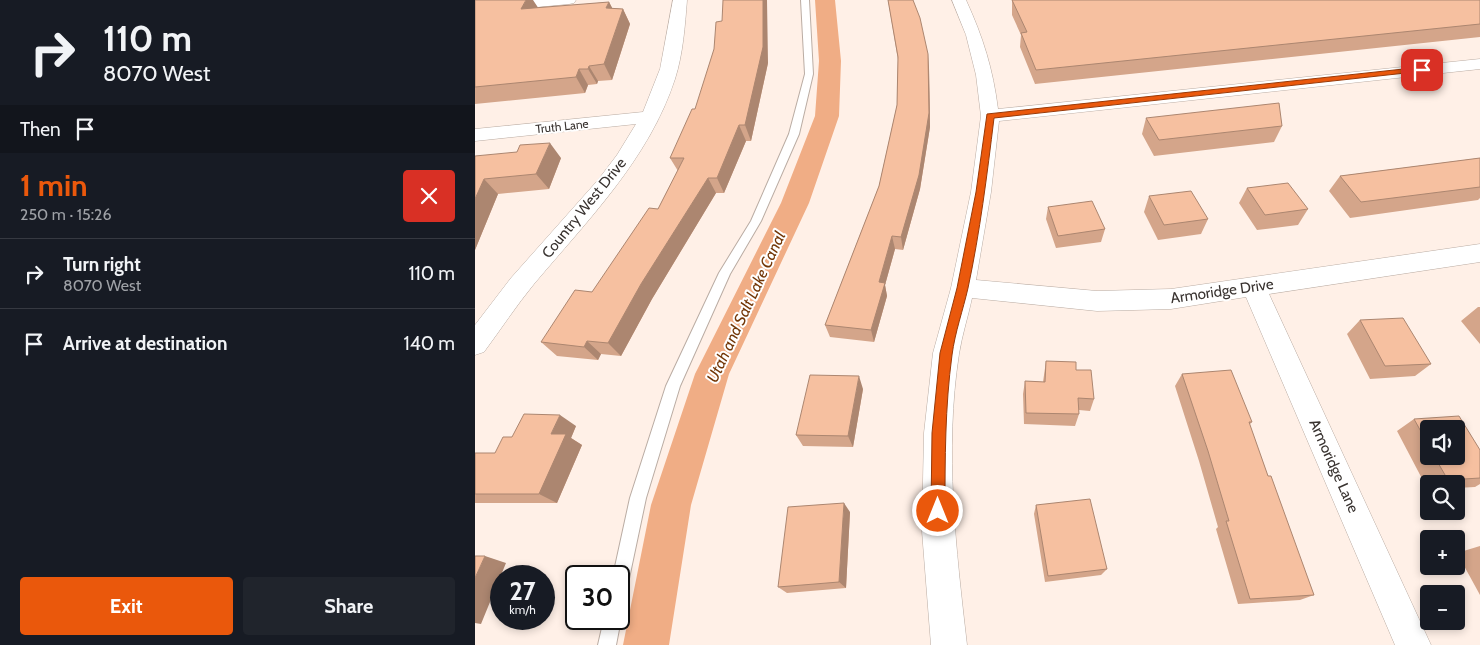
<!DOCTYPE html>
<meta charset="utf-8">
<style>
body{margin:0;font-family:Cabin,sans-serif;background:#20242c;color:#f1f3f6;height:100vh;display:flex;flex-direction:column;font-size:19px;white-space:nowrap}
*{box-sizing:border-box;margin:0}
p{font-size:16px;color:#9ea1a6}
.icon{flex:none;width:28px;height:28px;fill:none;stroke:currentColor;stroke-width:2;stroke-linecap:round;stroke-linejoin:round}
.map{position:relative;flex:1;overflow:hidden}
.sheet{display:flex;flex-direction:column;background:#171b24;width:475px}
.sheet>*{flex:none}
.hud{background:#171b24;color:#f1f3f6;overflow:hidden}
.controls{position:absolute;left:945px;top:420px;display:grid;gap:10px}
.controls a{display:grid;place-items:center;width:45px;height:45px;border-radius:5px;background:#171b24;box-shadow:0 2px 8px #0003;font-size:25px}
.speed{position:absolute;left:15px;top:565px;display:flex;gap:10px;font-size:25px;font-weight:700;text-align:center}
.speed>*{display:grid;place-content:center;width:65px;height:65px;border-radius:50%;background:#171b24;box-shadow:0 2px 8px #0003;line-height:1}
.speed small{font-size:12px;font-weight:400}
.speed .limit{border:2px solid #111;border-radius:8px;background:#fff;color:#111}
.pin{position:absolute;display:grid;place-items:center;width:42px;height:42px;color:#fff;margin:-21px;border-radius:10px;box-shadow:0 2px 8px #0006}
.me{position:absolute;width:55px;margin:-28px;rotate:0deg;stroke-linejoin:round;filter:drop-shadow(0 0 4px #0008)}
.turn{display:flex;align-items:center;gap:18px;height:105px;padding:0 20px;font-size:22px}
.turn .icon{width:65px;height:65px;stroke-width:2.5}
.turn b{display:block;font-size:35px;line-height:42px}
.then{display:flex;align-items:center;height:48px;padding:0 20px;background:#0003;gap:10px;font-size:19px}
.round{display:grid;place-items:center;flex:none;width:52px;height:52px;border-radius:5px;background:#20242c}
.headline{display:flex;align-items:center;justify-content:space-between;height:85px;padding:0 20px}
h1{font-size:30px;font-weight:800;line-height:38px;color:#ea580c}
.cta{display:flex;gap:10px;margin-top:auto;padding:10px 20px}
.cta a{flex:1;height:58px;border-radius:5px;background:#ea580c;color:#fff;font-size:20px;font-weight:800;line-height:58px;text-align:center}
.cta a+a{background:#20242c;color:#f1f3f6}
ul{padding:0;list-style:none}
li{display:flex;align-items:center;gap:15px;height:70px;padding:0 20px;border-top:1px solid #363941}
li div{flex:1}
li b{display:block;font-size:19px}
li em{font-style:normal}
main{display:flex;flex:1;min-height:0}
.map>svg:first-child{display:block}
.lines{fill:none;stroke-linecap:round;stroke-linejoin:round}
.canal{fill:#f0ad85;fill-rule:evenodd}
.lane-casing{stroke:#baaca3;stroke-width:2}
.street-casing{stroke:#baaca3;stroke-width:1}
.lane{fill:#fff;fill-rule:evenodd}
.street{fill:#fff;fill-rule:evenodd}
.wall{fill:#d4a58a;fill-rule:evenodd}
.shaded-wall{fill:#ac8670}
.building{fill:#f6c0a0;stroke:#ac8670}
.route{fill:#ea580c;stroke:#983908}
.labels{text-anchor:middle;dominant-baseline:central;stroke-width:4;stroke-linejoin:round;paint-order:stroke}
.far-street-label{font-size:12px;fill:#393330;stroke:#fff}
.street-label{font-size:15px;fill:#393330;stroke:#fff}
.water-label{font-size:16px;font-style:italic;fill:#733707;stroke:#fff}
</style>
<main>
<section class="sheet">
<div class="hud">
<div class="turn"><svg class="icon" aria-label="right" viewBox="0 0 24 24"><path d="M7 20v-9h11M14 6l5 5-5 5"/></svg><div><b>110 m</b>8070 West</div></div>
<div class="then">Then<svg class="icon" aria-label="arrive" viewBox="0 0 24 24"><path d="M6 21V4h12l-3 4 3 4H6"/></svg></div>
</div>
<div class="headline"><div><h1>1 min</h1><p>250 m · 15:26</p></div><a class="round" style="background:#d93025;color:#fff"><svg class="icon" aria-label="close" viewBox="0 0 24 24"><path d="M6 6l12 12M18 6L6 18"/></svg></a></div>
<ul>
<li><svg class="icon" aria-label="right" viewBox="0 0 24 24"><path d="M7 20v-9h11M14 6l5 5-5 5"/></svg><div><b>Turn right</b><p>8070 West</p></div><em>110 m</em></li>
<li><svg class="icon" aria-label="arrive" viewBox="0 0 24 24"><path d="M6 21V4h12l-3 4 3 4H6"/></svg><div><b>Arrive at destination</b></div><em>140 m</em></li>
</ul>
<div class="cta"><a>Exit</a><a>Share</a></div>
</section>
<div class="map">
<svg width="1005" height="645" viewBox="0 0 1005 645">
<rect width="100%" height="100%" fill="#fff0e7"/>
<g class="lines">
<path class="canal" d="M340 0H360L366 61 364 116 334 203 254 374 216 505 194 645H148L176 505 220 374 306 203 340 116 344 61Z"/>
<defs>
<path id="lane" d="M326 0H334L338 74 324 134 286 221 255 274 205 386 171 498 152 588 150 594 144 596V576H138L155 498 191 386 244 273 276 221 314 134 330 74Z
M144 615 146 619 141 645H123L129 619H144Z"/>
<path id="street" d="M41 0H101L99 3 94 4 0 13V3Z
M198 0H212C210 26 208 54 200 79 174 159 112 221 59 284 41 306 26 329 9 352L0 355V325L36 278 123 180 142 155 161 124 0 141V129L168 112 185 69Z
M477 0H491C508 37 518 69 523 109L1005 59V69L524 121 516 192 501 280 622 291 696 289 1005 244V262L794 294 956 645H920L771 297 696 309 622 311 497 298C493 317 487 335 484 354 469 451 481 549 492 645H456L447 531 449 433 458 353 476 288 496 192 506 116 501 75 491 35Z"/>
</defs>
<use href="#lane" class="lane-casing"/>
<use href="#street" class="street-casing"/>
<use href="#lane" class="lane"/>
<use href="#street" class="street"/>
</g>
<path class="wall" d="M0 0 63 8 134 2 137 8 148 9 155 24 137 80 123 81 122 84 113 85 110 93 0 104Z
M413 0H438L454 68 455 127 445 189 428 250 420 249 410 285 412 296 399 342 355 337 350 325 404 186 422 105 423 60Z
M537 0H1005V37L560 84 545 47 546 35 537 15Z
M293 63 276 141H271L249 193H241L177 299 146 356 126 354 123 360 82 356 66 342 117 292 183 209 203 171 195 158 220 109Z
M671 118 807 126 799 142 679 156 667 134Z
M0 156 86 158 74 189 23 194 0 250Z
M1005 158V198L1003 200 875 218 854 191 865 176Z
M772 188 833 209 823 225 782 230 764 203Z
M674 196 733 219 726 234 683 240 669 212Z
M573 207 630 229 626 242 581 248 571 219Z
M1003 307H1005V344L986 321Z
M885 320 956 364 940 376 895 379 872 334Z
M571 361 601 370 619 399 615 411 604 410V414L600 426 549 424 548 394 550 381 568 382Z
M707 374 777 422 774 425 793 476 839 595 825 600 763 604 741 529 743 527 724 461 700 386Z
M388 389 378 447 328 446 321 435Z
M939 419 1005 450V484L1000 487 981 488V484H954L953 490 922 431ZM954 429 981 456H954Z
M101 426 96 438 107 445 82 503H0V453H20Z
M561 505 632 569 626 575 570 582 559 514Z
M375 512 371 588 312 593 303 587Z
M1005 546V595L982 553Z"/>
<path class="shaded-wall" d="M51 0H58L64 9H46Z
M288 0H292L293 63 276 141 270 125Z
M134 2 142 17 131 8Z
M148 9 155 24 137 80 129 64Z
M453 54 454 68 455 127 445 189 428 250 426 237Z
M114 66 123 81 122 84 113 69Z
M104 69 113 85 110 93 101 77Z
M264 125 271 141 249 193 242 178Z
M75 143 86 158 74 189 61 174Z
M233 178 241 193 177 299 146 356 133 343 166 284Z
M9 179 23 194 0 250V199Z
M417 236 420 249 410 285 412 296 399 342 396 330 404 282Z
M112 341 126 354 123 360 109 347Z
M384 376 388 389 378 447 373 436Z
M85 415 101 426 96 438 107 445 82 503 64 494 76 434Z
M369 503 375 512 371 588 364 582Z
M10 556 31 563 6 624 0 623V578Z"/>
<path class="building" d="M0 0H51L46 9 134 2 131 8 148 9 129 64 114 66 113 69H104L101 77 0 87Z
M248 0H288V47L270 125H264L242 178H233L166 284 133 343 112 341 109 347 66 342 100 290 117 292 174 208 183 209 209 158H195L217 109H220L239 49 241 22 247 21Z
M413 0H438L445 18 453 54 454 113 444 175 426 237 417 236 404 282 410 283 396 330 350 325 404 186 422 105 423 57Z
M537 0H1005V24L561 70 546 33 552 32Z
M804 103 807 126 684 140 671 118Z
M75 143 61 174 9 179 0 199V156L42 152 45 145Z
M1005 158V187L886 202 865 176Z
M813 183 833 209 790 215 772 188Z
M716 191 733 219 689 225 674 196Z
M617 201 630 229 583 236 573 207Z
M928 318 956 364 910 366 885 320Z
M571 361 601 362V370H616L619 399 603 398 604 414 551 413 550 381 570 382Z
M756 370 777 422H774L793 476H796L839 595 775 599 751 521H754L733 451 707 374Z
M335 375 384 376 373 436 321 435Z
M49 414 85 415 76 434H91L64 494H0V453H20L28 437H37Z
M984 416 1005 450V478L973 480 959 456H981V429H954V446L939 419Z
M615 499 632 569 573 576 561 505Z
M369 503 364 582 303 587 313 507Z
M0 556H10L0 578Z"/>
<path class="route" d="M947 67 949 68V71L519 118C512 175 505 232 493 288 488 310 480 332 477 355 470 407 470 459 470 511L468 516 463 518 458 516 456 511 457 433 465 353 482 288 501 192 512 114Z"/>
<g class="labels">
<g class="far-street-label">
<text transform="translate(87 126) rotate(-6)">Truth Lane</text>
</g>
<g class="street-label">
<text transform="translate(109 208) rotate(-51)">Country West Drive</text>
<text transform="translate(747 291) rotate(-8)">Armoridge Drive</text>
<text transform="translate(859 466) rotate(66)">Armoridge Lane</text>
</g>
<g class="water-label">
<text transform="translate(271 307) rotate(-65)">Utah and Salt Lake Canal</text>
</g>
</g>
</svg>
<div class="controls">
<a><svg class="icon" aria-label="sound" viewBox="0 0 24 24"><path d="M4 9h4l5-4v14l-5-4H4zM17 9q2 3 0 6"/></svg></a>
<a><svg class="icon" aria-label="search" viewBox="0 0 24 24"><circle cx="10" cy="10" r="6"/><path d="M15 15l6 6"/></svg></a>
<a>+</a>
<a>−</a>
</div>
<div class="speed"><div>27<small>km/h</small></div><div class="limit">30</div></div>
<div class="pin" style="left:947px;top:70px;background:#d93025"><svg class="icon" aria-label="arrive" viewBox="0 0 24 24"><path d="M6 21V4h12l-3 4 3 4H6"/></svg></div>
<svg class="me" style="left:463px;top:511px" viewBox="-20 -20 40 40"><circle r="17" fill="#ea580c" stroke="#fff" stroke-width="3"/><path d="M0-11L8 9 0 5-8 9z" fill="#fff"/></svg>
</div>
</main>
